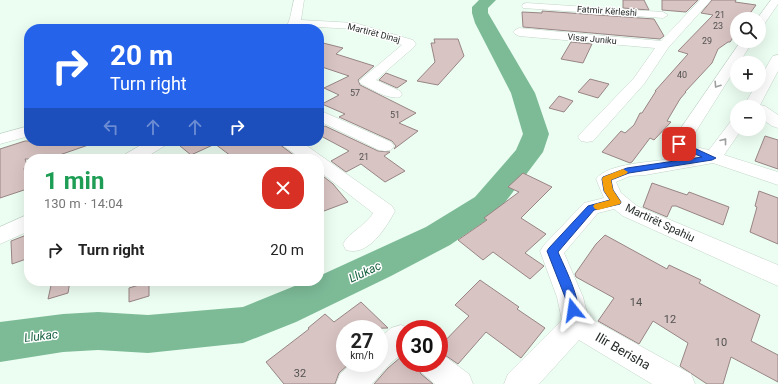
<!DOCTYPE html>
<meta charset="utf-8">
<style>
body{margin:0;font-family:Roboto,sans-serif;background:#f2f2f2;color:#222;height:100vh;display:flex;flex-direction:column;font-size:15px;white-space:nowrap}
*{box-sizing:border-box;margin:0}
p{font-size:13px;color:#767676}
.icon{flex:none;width:22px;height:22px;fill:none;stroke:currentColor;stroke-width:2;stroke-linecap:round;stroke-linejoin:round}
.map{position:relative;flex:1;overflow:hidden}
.side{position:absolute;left:24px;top:154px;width:300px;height:132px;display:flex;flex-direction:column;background:#fff;border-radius:16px;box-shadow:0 4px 16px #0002}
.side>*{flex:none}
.top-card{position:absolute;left:24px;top:24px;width:300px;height:122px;border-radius:16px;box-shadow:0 4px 16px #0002;background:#2563eb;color:#fff;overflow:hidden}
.buttons{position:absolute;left:730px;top:12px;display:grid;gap:8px}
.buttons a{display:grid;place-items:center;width:36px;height:36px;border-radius:50%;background:#fff;box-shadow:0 4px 16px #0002;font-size:20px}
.speed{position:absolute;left:336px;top:320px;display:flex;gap:8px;font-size:20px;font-weight:700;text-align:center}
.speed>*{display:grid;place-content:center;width:52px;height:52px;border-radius:50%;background:#fff;box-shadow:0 4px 16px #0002;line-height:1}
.speed small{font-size:10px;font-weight:400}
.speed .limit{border:6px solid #d22;background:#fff;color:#111}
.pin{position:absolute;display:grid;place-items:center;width:34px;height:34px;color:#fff;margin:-17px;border-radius:8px;box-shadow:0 2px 6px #0006}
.me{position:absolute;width:44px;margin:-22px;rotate:345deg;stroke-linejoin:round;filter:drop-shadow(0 0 3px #0008)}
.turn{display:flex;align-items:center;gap:14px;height:84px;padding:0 20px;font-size:18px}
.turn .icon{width:52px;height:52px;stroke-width:2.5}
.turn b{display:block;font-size:28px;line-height:34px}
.lanes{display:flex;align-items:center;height:38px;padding:0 20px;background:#0003;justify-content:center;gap:20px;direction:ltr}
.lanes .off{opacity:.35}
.round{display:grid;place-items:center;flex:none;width:42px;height:42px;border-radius:16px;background:#f2f2f2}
.headline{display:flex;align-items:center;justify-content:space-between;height:68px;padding:0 20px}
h1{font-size:24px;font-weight:700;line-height:30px;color:#1e9e55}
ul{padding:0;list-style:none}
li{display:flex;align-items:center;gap:12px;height:56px;padding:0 20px}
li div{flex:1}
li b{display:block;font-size:15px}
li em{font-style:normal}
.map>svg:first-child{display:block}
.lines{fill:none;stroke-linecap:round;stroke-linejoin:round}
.river{fill:#7dbb97;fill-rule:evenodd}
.building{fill:#d8c4c3;stroke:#988584}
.minor-casing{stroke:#c4d5ca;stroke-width:1}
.minor{fill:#fff;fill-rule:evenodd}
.oneway{stroke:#9da09f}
.route{fill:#2563eb;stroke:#184099}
.slow{fill:#f59e0b}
.labels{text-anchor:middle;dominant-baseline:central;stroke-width:3;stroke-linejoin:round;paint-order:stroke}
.far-street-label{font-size:9px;fill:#262c29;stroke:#fff}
.number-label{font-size:9px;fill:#525250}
.street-label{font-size:11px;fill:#262c29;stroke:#fff}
.near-number-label{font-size:11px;fill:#525250}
.water-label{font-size:12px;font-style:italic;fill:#1a6240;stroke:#fff}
.near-street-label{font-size:13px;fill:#262c29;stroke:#fff}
</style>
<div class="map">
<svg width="778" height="384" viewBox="0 0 778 384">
<rect width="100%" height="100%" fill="#ecfdf2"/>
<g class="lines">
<path class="river" d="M479 0H496L488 8V13L535 93 549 134 543 152 497 213 450 245 391 276 296 322 243 343 148 353 98 350 63 352 0 362V322L63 314 98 312 148 315 243 307 307 281H319V276L426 227 475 197 516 150 523 134 511 93 475 23 472 13V7Z"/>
</g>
<path class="building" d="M623 0H644L649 10 623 8Z
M662 0H698L686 12 662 10Z
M712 0H736L735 2 756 5 746 19H737V32L730 42H728L718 49 712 63 685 92H686L680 99 667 121 671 122 654 140 650 138 632 162 630 163 602 152 621 131 625 133 634 125 640 113H642L656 91H655L688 54 678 51 713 15 701 13Z
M542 11 654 19 664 36 660 39 523 27 522 12 542 13Z
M434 39H458L464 56 438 85 417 81 435 62 431 43H435Z
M319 42 343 48 336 54 374 66 358 80 360 85 416 113 399 123 418 131 394 149 396 146 392 141 339 117 345 114 322 104 339 95 324 88 349 76 322 67 319 70Z
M571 42 592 44 583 63 561 59Z
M386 73 407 81 397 88 379 80Z
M590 79 609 84 598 98 578 92Z
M559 96 573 101 564 112 549 108Z
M325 126 378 151 390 152 384 156 405 171 385 182 361 164 346 172 331 161 349 151 319 135V129Z
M765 136 778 140V169L755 161Z
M25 141H94V143L48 159H25L28 167 24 168 27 189 0 198V149Z
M174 141H275L299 159H235L215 144 191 155Z
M319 173 333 184 348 202 324 211 319 204Z
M523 173 552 187 521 218 546 234 525 253 544 266 530 279 493 252 483 260 458 240 487 220 484 218 519 192 508 187Z
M652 183 687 195 689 192 729 207 723 225 676 206H672L667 217 643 207Z
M759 191 778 198V244L750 232 757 207 755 206Z
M29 234V258L12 264 11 241Z
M605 235 667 269 669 265 701 280 699 283 760 315 751 341 778 355V382L731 357 723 384H707L680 366 688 343 653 321 639 344 598 321 614 298 576 277 575 274 596 244Z
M480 280 519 307 517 309 545 328 521 358 486 332 458 364 439 351V347L469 316 455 305Z
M52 281H70L68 293 48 299Z
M149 282V296L129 302V288Z
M361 302 388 328 345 329V363H350L339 373 335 384H284L266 362 309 329 308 328 325 314 334 322Z
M401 357 405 360V363H409L419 370 421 374 433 384H374L388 368Z"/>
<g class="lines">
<defs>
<path id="minor" d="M294 0H304L301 20 355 23 413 40 416 44 414 47 376 80 400 91 402 94 400 97C388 100 372 89 361 84L359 81 402 45 354 29 299 26 298 29H286L290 18Z
M700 0H711L668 48 644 84 593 141 587 142 581 141 578 137 581 133 634 78 655 48 519 36 515 34 513 32 515 30 519 28 661 41Z
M771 0H778V4L763 26 759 27V19H757Z
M527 3 663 12 668 15 663 18 523 8 522 6 523 4Z
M741 41H753L739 63H737V66L688 144 690 156H693L691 153 694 149 700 148 709 150 731 121 737 120V129H742L724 155 778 172V185L713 163 645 175 630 176 616 182 621 193 637 206 778 265V286L623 216 614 209 598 213 564 253 583 297 588 317 691 374 695 384H652L579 340 539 384H504L508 374 562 320 557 297 540 251 544 245 584 203 604 198 596 179C607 163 654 162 672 159L670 144Z
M778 55V71L760 105 765 106 778 115V128L772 126 759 117V107H743L756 85H759V80L771 59 773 56Z
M319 110 391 142 394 146 391 150 385 151 379 150 319 121Z
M29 126V136L0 144V134Z
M148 141H169L166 145 143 159H121L124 155Z
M279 141H300L392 206 395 211C386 228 368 257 346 250L343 244C350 231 366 226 373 213L319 171V159H302L282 145Z
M29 214V231L0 244V227Z
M401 325 412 329H405V353C393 358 381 374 372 384H336L340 374 352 363H379V339L391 328Z
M439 352 469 374 473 384H435L422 373 418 363H439Z"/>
</defs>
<use href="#minor" class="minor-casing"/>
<use href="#minor" class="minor"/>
</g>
<defs><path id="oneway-chevron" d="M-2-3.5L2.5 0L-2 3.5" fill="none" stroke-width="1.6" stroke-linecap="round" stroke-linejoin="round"/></defs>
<g class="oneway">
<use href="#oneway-chevron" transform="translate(717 85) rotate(123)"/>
<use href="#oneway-chevron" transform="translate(724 141) rotate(-52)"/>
</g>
<path class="route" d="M676 142H681L716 158 712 160 629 173 611 180 613 190 621 202 620 204 594 210 558 252C563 264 583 303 577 314L573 315 569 314 565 297 547 251 549 248 588 206 610 200 604 191 602 179 603 177 627 168 702 157 676 146Z"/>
<path class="slow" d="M623 169 628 172 626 174 611 180 613 190 621 202 620 204 598 210 595 209 593 206 595 204 610 200 604 191 602 179 603 177Z"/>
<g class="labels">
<g class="far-street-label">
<text transform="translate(607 11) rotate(4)">Fatmir Kërleshi</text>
<text transform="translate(374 33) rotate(15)">Martirët Dinaj</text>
<text transform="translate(592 39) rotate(5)">Visar Juniku</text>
</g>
<g class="number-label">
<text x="720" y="15">21</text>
<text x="718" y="26">23</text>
<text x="707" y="41">29</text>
<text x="682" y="75">40</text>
<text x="355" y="93">57</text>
<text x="395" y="115">51</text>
<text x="364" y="157">21</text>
</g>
<g class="street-label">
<text transform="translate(660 223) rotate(25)">Martirët Spahiu</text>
</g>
<g class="near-number-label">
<text x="636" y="302">14</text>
<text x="670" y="319">12</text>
<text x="721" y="342">10</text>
<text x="300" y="373">32</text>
</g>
<g class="water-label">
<text transform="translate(365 272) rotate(-25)">Llukac</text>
<text transform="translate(41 336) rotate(-7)">Llukac</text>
</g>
<g class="near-street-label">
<text transform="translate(623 351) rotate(30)">Ilir Berisha</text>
</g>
</g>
</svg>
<div class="buttons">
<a><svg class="icon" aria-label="search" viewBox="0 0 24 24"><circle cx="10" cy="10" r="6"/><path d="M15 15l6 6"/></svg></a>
<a>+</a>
<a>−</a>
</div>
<div class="speed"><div>27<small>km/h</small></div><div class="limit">30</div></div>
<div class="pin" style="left:679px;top:144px;background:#d93025"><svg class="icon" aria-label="arrive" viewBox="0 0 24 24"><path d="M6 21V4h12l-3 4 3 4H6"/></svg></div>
<svg class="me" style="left:573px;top:310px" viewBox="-20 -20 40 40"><path d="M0-17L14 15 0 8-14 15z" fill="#2563eb" stroke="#fff" stroke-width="4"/></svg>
<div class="top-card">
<div class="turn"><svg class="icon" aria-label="right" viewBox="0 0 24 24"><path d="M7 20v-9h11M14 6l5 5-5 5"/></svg><div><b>20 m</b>Turn right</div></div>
<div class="lanes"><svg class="icon off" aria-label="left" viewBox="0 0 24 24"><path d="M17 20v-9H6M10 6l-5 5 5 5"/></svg><svg class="icon off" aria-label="ahead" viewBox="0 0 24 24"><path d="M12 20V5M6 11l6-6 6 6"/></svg><svg class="icon off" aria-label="ahead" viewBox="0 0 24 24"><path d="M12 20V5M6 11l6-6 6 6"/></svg><svg class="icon" aria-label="right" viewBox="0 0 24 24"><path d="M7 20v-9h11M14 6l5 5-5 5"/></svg></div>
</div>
<section class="side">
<div class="headline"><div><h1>1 min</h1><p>130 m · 14:04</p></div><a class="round" style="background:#d93025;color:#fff"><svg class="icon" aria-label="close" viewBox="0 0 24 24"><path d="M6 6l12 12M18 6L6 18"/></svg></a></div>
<ul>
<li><svg class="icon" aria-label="right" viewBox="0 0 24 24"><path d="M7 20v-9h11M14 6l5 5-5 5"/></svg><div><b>Turn right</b></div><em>20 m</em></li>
</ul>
</section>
</div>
